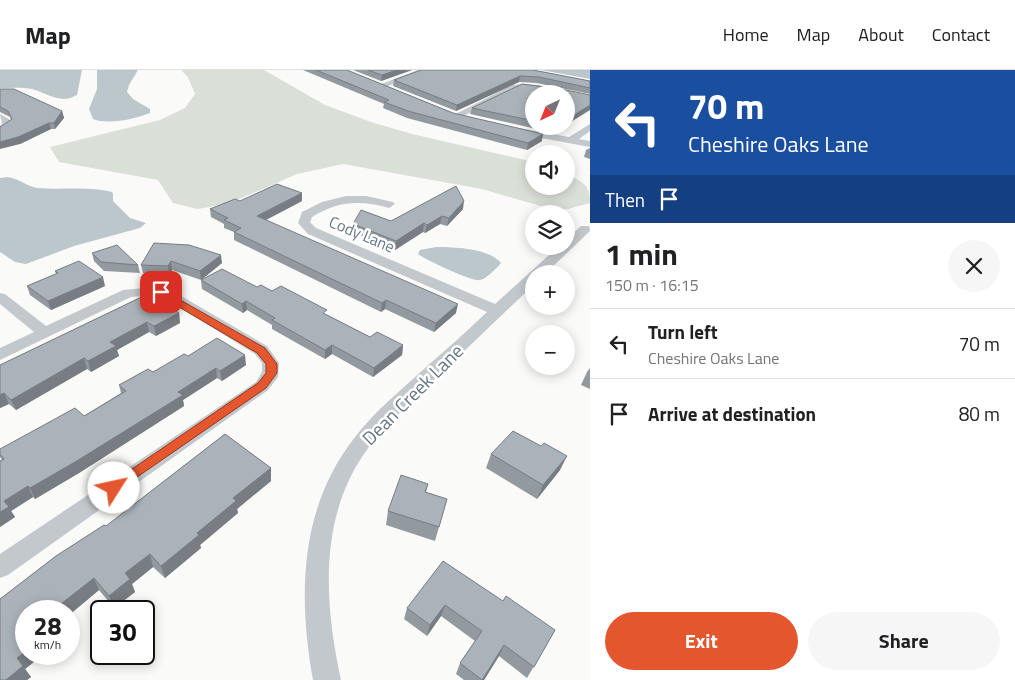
<!DOCTYPE html>
<meta charset="utf-8">
<style>
body{margin:0;font-family:"Titillium Web",sans-serif;background:#f6f6f6;color:#202124;height:100vh;display:flex;flex-direction:column;font-size:19px;white-space:nowrap}
*{box-sizing:border-box;margin:0}
p{font-size:16px;color:#757577}
.icon{flex:none;width:28px;height:28px;fill:none;stroke:currentColor;stroke-width:2;stroke-linecap:round;stroke-linejoin:round}
.map{position:relative;flex:1;overflow:hidden}
.drawer{display:flex;flex-direction:column;background:#fff;width:425px}
.drawer>*{flex:none}
.guide{background:#1a4fa0;color:#fff;overflow:hidden}
.needle{width:32px;rotate:223deg}
.buttons{position:absolute;left:525px;top:15px;display:grid;gap:10px}
.buttons a{display:grid;place-items:center;width:50px;height:50px;border-radius:50%;background:#fff;box-shadow:0 2px 12px #0003;font-size:25px}
.speed{position:absolute;left:15px;top:530px;display:flex;gap:10px;font-size:25px;font-weight:700;text-align:center}
.speed>*{display:grid;place-content:center;width:65px;height:65px;border-radius:50%;background:#fff;box-shadow:0 2px 12px #0003;line-height:1}
.speed small{font-size:12px;font-weight:400}
.speed .limit{border:2px solid #111;border-radius:8px;background:#fff;color:#111}
.pin{position:absolute;display:grid;place-items:center;width:42px;height:42px;color:#fff;margin:-21px;border-radius:10px;box-shadow:0 2px 8px #0006}
.me{position:absolute;width:55px;margin:-28px;rotate:55deg;stroke-linejoin:round;filter:drop-shadow(0 0 4px #0008)}
.turn{display:flex;align-items:center;gap:18px;height:105px;padding:0 15px;font-size:22px}
.turn .icon{width:65px;height:65px;stroke-width:2.5}
.turn b{display:block;font-size:35px;line-height:42px}
.then{display:flex;align-items:center;height:48px;padding:0 15px;background:#0003;gap:10px;font-size:19px}
.round{display:grid;place-items:center;flex:none;width:52px;height:52px;border-radius:26px;background:#f6f6f6}
.overview{display:flex;align-items:center;justify-content:space-between;height:85px;padding:0 15px}
h1{font-size:30px;font-weight:700;line-height:38px}
.primary-button{display:flex;gap:10px;margin-top:auto;padding:10px 15px}
.primary-button a{flex:1;height:58px;border-radius:30px;background:#e4572e;color:#fff;font-size:20px;font-weight:700;line-height:58px;text-align:center}
.primary-button a+a{background:#f6f6f6;color:#202124}
ul{padding:0;list-style:none}
li{display:flex;align-items:center;gap:15px;height:70px;padding:0 15px;border-top:1px solid #e0e0e0}
li div{flex:1}
li b{display:block;font-size:19px}
li em{font-style:normal}
header{display:flex;align-items:center;gap:30px;box-sizing:border-box;height:70px;padding:0 25px;background:#fff;border-bottom:1px solid #e0e0e0}
header strong{font-size:24px}
nav{display:flex;gap:28px;margin-inline-start:auto;font-size:18px}
main{display:flex;flex:1;min-height:0}
.map>svg:first-child{display:block}
.green{fill:#dadfd7}
.water{fill:#bbc7cb}
.lines{fill:none;stroke-linecap:round;stroke-linejoin:round}
.minor{fill:#c3c8cc;fill-rule:evenodd}
.wall{fill:#929a9f}
.shaded-wall{fill:#777d82}
.building{fill:#aab3b9;stroke:#777d82}
.route{fill:#e4572e;stroke:#94391e}
.labels{text-anchor:middle;dominant-baseline:central;stroke-width:5;stroke-linejoin:round;paint-order:stroke}
.far-street-label{font-size:16px;fill:#657683;stroke:#fff}
.street-label{font-size:19px;fill:#657683;stroke:#fff}
</style>
<header>
<strong>Map</strong>
<nav><a>Home</a><a>Map</a><a>About</a><a>Contact</a></nav>
</header>
<main>
<div class="map">
<svg width="590" height="610" viewBox="0 0 590 610">
<rect width="100%" height="100%" fill="#fafaf8"/>
<path class="green" d="M181 0H264L325 35 371 52 412 64 534 92V116H566V104C582 112 590 113 590 133L568 139 554 140 482 119 343 94 297 104 228 134 197 139 173 133 158 110 59 92 50 77 160 50 185 38 195 24 188 7Z"/>
<path class="water" d="M0 0H82L77 25C61 35 47 23 32 19 22 17 10 18 0 18Z
M97 0H138L129 15 127 22 133 29 150 39V43C136 49 108 55 93 49L89 39 97 19Z
M541 0H590V9Z
M8 107C19 109 27 116 37 118 61 120 89 116 112 122L113 124V131L130 148 146 153 140 158 74 176 26 194 15 192 0 182V108Z
M436 177C453 177 489 178 501 193 497 198 486 209 480 210 472 212 426 190 418 184L420 180Z"/>
<g class="lines">
<path class="minor" d="M418 0H429L383 18 376 16Z
M525 14 539 15 543 17 539 19H517L459 48 452 46 512 15Z
M0 44 9 49 12 55 0 64V56L2 54Z
M590 54V61L579 69 590 71V77L519 64 514 61 519 58 569 67Z
M346 126H366L393 132 395 134 389 138C360 130 338 131 312 147L310 152 316 158 495 234 559 176H566V170L581 156H589L590 161 545 204H534V215C501 245 470 276 438 306 414 329 389 351 369 377 318 444 324 532 341 610H313C298 526 299 438 355 367 375 341 401 320 425 298 446 280 467 261 487 242L308 164 298 153 302 142 322 132Z
M155 217 176 223 267 276 279 293 278 307 268 320 8 505 0 508V484L256 312 262 302V293L255 284 166 229 154 225 131 227 0 290V278L34 262 0 234V223L5 224 46 256 123 220Z"/>
</g>
<path class="wall" d="M303 0H347L453 43 542 71 527 80 407 48 383 38 384 34Z
M353 0H412L381 11Z
M533 0 590 11V24L537 13 519 12 456 41 393 16 394 10Z
M0 19 62 41 64 48 55 59H51L20 74 10 47 0 42Z
M534 24V56H564L554 63 470 44 472 38Z
M590 78V89L584 87 586 80Z
M302 123V131L266 150 456 243 434 262 385 239 381 242 234 170V162L224 158V154L211 147 210 139 240 131Z
M463 139 447 156 440 154 425 163 423 162 395 180 352 162 353 154 391 151Z
M154 173 222 193 201 210 172 200 169 205 143 203 141 195Z
M92 183 138 195 140 203 104 201 94 191Z
M55 201 105 216 51 240 30 225 27 216 56 204Z
M201 210 257 217 272 221 327 245 370 267 403 275 402 285 373 307 332 284 325 289 272 259V255L247 240 243 243 202 219Z
M154 221 156 231 155 233 179 243 180 253 156 266 149 262 117 280 119 286 91 302 87 299 16 340 9 334 0 338V295Z
M188 286 246 295 222 311 217 308 183 330 184 336 79 403 35 429 33 427 11 441 15 447 0 457V391L2 390 0 387V379L84 346 121 323 119 315 153 302Z
M590 298V319L581 315 587 302Z
M225 364 271 398V411L237 439 238 443 200 475 201 478 165 508 153 497 132 514 135 522 114 538 99 520 69 545V541H26V584H44L25 599 31 607 27 610H0V529L56 486 104 455 106 456Z
M491 384 560 400 537 429 486 398Z
M428 414 426 422 447 429 435 471 386 455 388 441Z
M503 531 555 560 527 608 499 586 484 610H464L456 604 460 593 475 571 441 546 427 566 404 549 407 538Z"/>
<path class="shaded-wall" d="M397 0H412L381 11 382 5Z
M520 6 519 12 456 41 457 35Z
M590 35V40L566 55V50Z
M62 41 64 48 55 59 54 53Z
M49 53 51 59 20 74 0 79V72Z
M556 56H564L554 63Z
M543 64 542 71 527 80 528 73Z
M302 123V131L258 154 257 146Z
M464 131 463 139 447 156 449 148Z
M442 146 440 154 425 163 427 155Z
M424 153 423 162 395 180 396 171Z
M221 185 222 193 201 210 200 201Z
M171 191 172 200 169 205 168 196Z
M103 207 105 216 51 240 48 231Z
M154 221 156 231 147 248 145 238Z
M386 230 385 239 381 242 382 233Z
M246 231 247 240 243 243 242 234Z
M458 234 456 243 434 262 436 253Z
M179 243 180 253 156 266 154 256Z
M147 252 149 262 117 280 119 286 91 302 88 291 110 272Z
M332 275V284L325 289V280Z
M403 275 402 285 373 307 374 298Z
M245 285 246 295 222 311 220 301Z
M84 288 87 299 16 340 11 330Z
M216 298 217 308 183 330 184 336 79 403 35 429 30 418Z
M4 323 9 334 0 338V325Z
M567 386 560 400 537 429 543 415Z
M271 398V411L237 439 238 443 200 475 201 478 165 508 161 496 197 463 233 428Z
M28 416 33 427 11 441 15 447 0 457V442L4 431Z
M150 484 153 497 132 514 135 522 114 538 109 526 125 503Z
M94 508 99 520 69 545V541H52Z
M445 535 441 546 427 566 430 555Z
M504 575 499 586 484 610H482Z
M26 581V584H44L25 599 31 607 27 610H6L17 588Z"/>
<path class="building" d="M316 0H347L453 43 543 64 528 73 408 41 384 32 389 30Z
M368 0H397L382 5Z
M421 0H533L590 11V18L539 7 520 6 457 35 394 10Z
M522 14 566 20 590 25V35L566 50V24H534V51L472 38Z
M0 19H14L62 41 54 53H49L18 67 0 72V57L12 49 8 41 0 37Z
M277 114 302 123 257 146 458 234 436 253 386 230 382 233 234 162 241 158 224 150 228 148 210 139 235 129 240 131Z
M456 116 464 131 449 148 442 146 427 155 424 153 396 171 353 154 361 140 391 151Z
M154 173 189 175 221 185 200 201 171 191 168 196 141 195Z
M117 175 138 195 101 192 92 183Z
M79 191 103 207 48 231 27 216 58 203 55 201Z
M222 199 257 217 261 215 272 221 281 216 327 240 323 243 370 267 377 262 403 275 374 298 332 275 325 280 272 250 275 248 246 231 242 234 201 210Z
M154 221 145 238 159 231 179 243 154 256 147 252 110 272 116 276 88 291 84 288 11 330 4 323 0 325V295Z
M217 268 245 285 220 301 216 298 178 322 183 325 75 392 30 418 28 416 4 431 9 437 0 442V391L4 389 0 384V379L75 338 84 346 126 321 119 315 148 299 153 302 184 284 188 286Z
M513 361 541 376 544 373 567 386 543 415 491 384Z
M225 364 271 398 233 428 236 431 197 463 199 465 161 496 150 484 125 503 130 509 109 526 94 508 52 541H26V581L17 588 23 596 6 610H0V529L56 486 104 455 106 456Z
M401 405 428 414 425 422 447 429 439 457 388 441Z
M443 491 503 531 506 526 555 560 534 597 504 575 482 610 460 593 482 561 445 535 430 555 407 538Z"/>
<path class="route" d="M161 219 265 278 277 294V303L266 318 114 423 110 422 108 418 110 414 258 313 266 303V294L257 283 157 224V220Z"/>
<g class="labels">
<g class="far-street-label">
<text transform="translate(362 164) rotate(23)">Cody Lane</text>
</g>
<g class="street-label">
<text transform="translate(412 324) rotate(-45)">Dean Creek Lane</text>
</g>
</g>
</svg>
<div class="buttons">
<a><svg class="needle" viewBox="-14 -14 28 28"><path d="M0-13l5 13h-10z" fill="#e53935"/><path d="M0 13l5-13h-10z" fill="#757577"/></svg></a>
<a><svg class="icon" aria-label="sound" viewBox="0 0 24 24"><path d="M4 9h4l5-4v14l-5-4H4zM17 9q2 3 0 6"/></svg></a>
<a><svg class="icon" aria-label="layers" viewBox="0 0 24 24"><path d="M12 4l9 5-9 5-9-5zM3 14l9 5 9-5"/></svg></a>
<a>+</a>
<a>−</a>
</div>
<div class="speed"><div>28<small>km/h</small></div><div class="limit">30</div></div>
<div class="pin" style="left:161px;top:222px;background:#d93025"><svg class="icon" aria-label="arrive" viewBox="0 0 24 24"><path d="M6 21V4h12l-3 4 3 4H6"/></svg></div>
<svg class="me" style="left:114px;top:418px" viewBox="-20 -20 40 40"><circle r="19" fill="#fff"/><path d="M0-13L10 11 0 6-10 11z" fill="#e4572e"/></svg>
</div>
<section class="drawer">
<div class="guide">
<div class="turn"><svg class="icon" aria-label="left" viewBox="0 0 24 24"><path d="M17 20v-9H6M10 6l-5 5 5 5"/></svg><div><b>70 m</b>Cheshire Oaks Lane</div></div>
<div class="then">Then<svg class="icon" aria-label="arrive" viewBox="0 0 24 24"><path d="M6 21V4h12l-3 4 3 4H6"/></svg></div>
</div>
<div class="overview"><div><h1>1 min</h1><p>150 m · 16:15</p></div><a class="round"><svg class="icon" aria-label="close" viewBox="0 0 24 24"><path d="M6 6l12 12M18 6L6 18"/></svg></a></div>
<ul>
<li><svg class="icon" aria-label="left" viewBox="0 0 24 24"><path d="M17 20v-9H6M10 6l-5 5 5 5"/></svg><div><b>Turn left</b><p>Cheshire Oaks Lane</p></div><em>70 m</em></li>
<li><svg class="icon" aria-label="arrive" viewBox="0 0 24 24"><path d="M6 21V4h12l-3 4 3 4H6"/></svg><div><b>Arrive at destination</b></div><em>80 m</em></li>
</ul>
<div class="primary-button"><a>Exit</a><a>Share</a></div>
</section>
</main>
